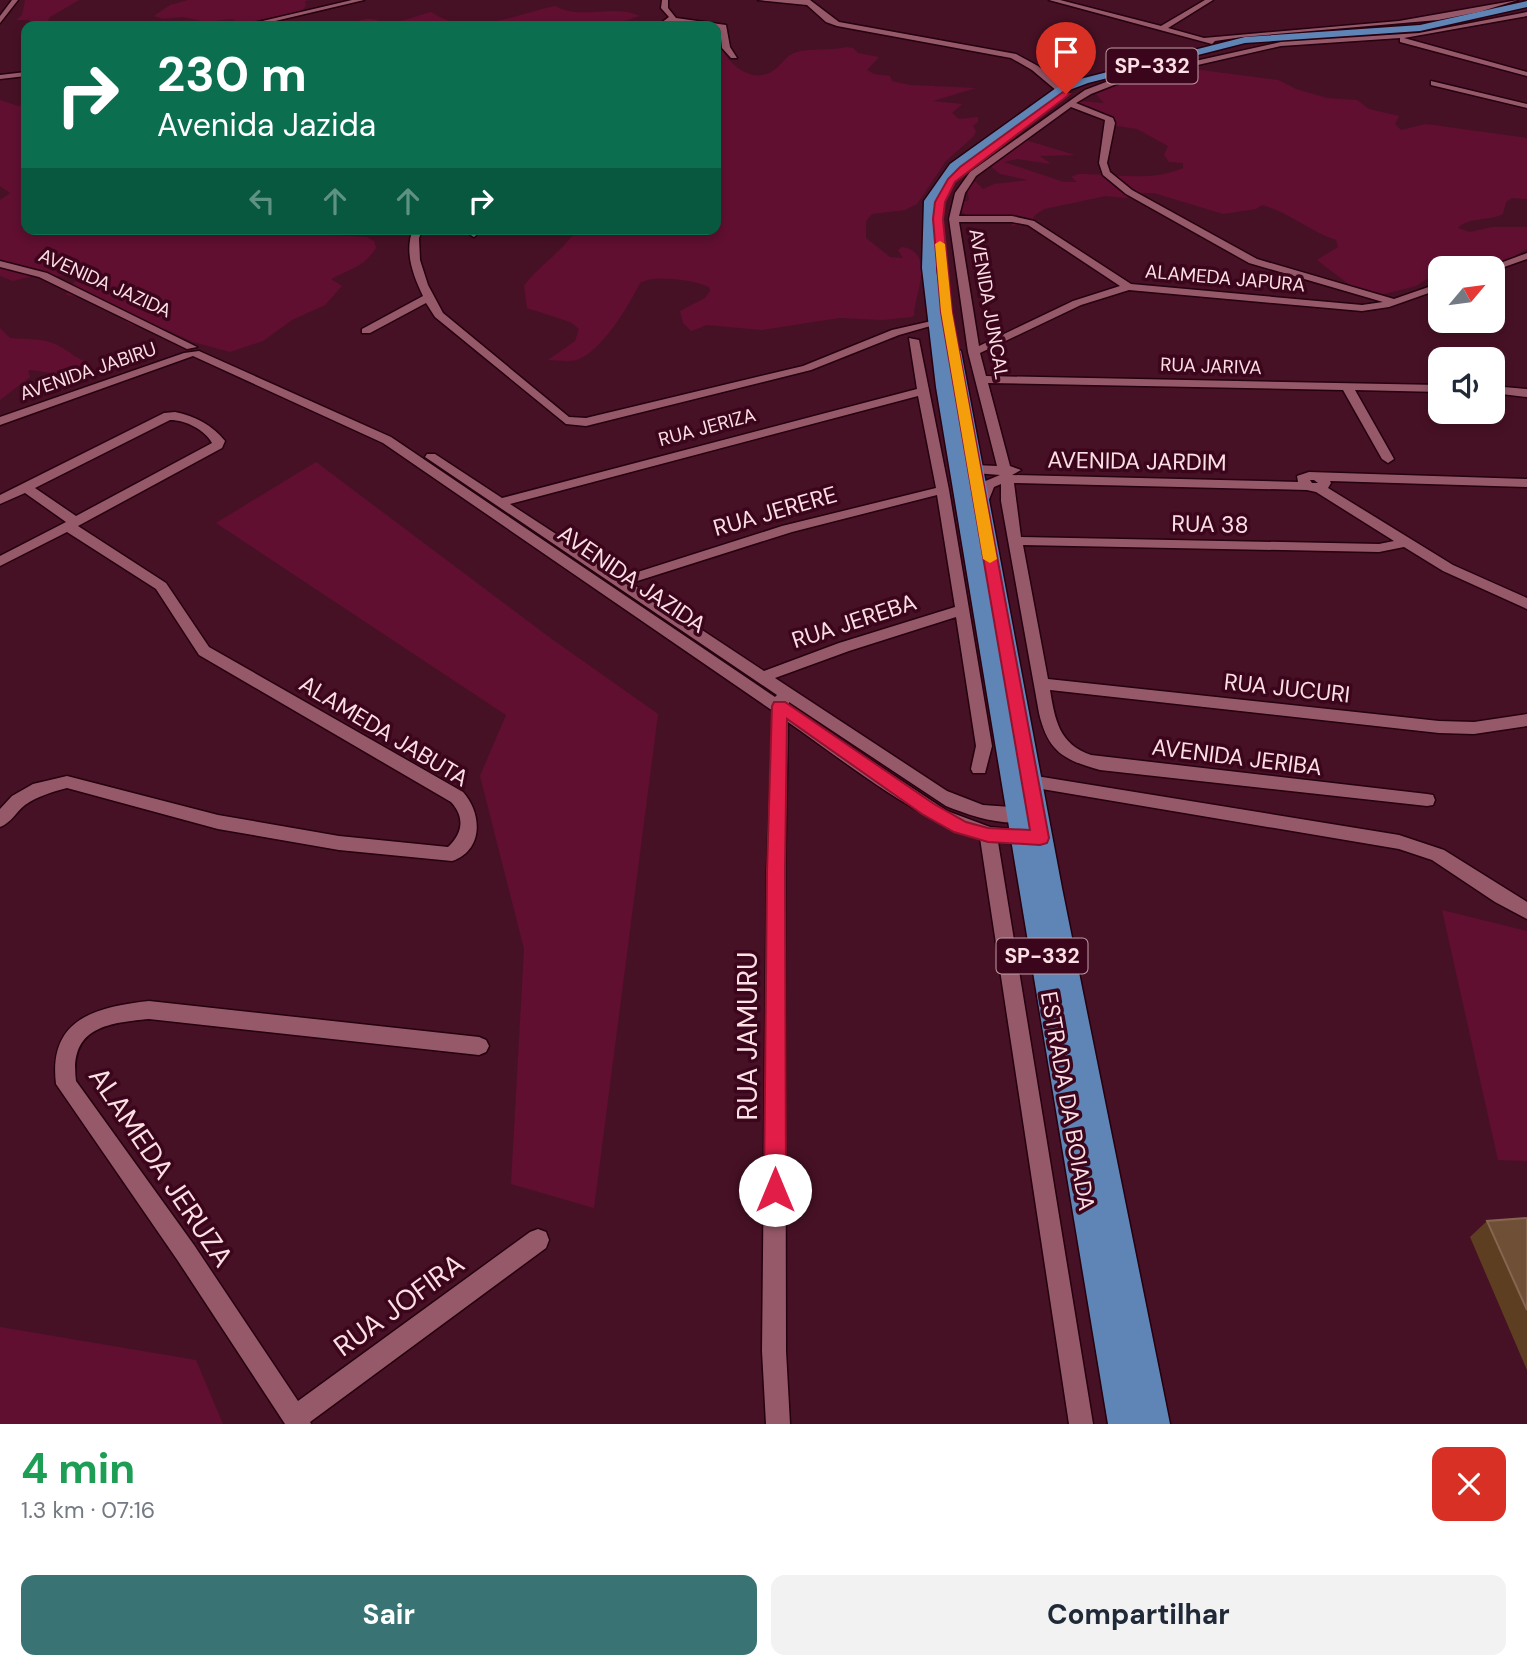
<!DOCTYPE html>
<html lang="pt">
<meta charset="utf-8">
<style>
body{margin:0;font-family:"DM Sans",sans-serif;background:#f2f2f3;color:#1f2937;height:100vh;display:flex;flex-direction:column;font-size:26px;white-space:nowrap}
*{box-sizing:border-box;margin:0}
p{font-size:23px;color:#747a83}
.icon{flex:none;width:38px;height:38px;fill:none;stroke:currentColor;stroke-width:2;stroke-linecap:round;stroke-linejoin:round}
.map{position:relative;height:1424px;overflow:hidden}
.side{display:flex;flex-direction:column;background:#fff;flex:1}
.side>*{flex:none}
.banner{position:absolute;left:21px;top:21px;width:700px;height:214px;border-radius:14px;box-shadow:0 4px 10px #0003;background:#0b6e4f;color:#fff;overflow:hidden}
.needle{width:46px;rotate:61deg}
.fabs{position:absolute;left:1428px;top:256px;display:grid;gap:14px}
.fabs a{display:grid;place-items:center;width:77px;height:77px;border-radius:14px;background:#fff;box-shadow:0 4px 10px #0003;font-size:35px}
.pin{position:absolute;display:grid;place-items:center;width:60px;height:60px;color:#fff;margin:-72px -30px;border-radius:50% 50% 50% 0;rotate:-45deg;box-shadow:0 0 7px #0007}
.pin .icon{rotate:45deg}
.me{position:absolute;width:77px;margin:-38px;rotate:0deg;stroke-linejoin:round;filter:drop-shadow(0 0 5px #0008)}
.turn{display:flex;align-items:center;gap:24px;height:147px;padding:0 21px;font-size:32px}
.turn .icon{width:91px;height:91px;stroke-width:2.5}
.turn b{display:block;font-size:49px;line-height:60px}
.lanes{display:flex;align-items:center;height:66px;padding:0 21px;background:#0003;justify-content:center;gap:35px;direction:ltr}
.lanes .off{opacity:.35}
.round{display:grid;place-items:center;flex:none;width:74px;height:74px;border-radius:14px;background:#f2f2f3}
.summary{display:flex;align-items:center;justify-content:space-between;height:119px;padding:0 21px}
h1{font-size:42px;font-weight:700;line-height:52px;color:#1e9e55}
.cta{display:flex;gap:14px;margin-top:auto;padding:14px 21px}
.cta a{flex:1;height:80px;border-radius:14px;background:#3a7373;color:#fff;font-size:28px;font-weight:700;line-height:80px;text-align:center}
.cta a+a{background:#f2f2f3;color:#1f2937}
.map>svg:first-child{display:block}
.green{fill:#600f30}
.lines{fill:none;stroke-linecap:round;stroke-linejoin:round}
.minor-casing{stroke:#26010f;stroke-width:3}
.major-casing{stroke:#26010f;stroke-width:3}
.minor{fill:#96596a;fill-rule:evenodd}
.major{fill:#5f85b6;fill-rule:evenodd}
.wall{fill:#5e3e21}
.building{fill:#6f4f36;stroke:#856651;stroke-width:2}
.route{fill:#e11d48;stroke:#92132f;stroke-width:2}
.slow{fill:#f59e0b}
.labels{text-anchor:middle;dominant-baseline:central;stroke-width:7;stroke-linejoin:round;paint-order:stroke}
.far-street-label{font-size:19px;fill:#fcdfe5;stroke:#3b061b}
.shield{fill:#3b061b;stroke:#c29ea8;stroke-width:2}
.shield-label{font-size:21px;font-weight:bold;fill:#fcdfe5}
.street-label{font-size:23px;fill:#fcdfe5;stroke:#3b061b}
.near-street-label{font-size:28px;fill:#fcdfe5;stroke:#3b061b}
</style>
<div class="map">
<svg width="1527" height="1424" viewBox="0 0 1527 1424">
<rect width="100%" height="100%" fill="#471125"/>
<path class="green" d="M25 0H79L50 17 46 24 32 25 29 20H16L22 15Z
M188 0H311L305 1 306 6 300 12 243 23 231 19 206 22 183 17 163 19 154 16 170 5Z
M555 6C582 21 612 3 640 16L609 26H349C364 16 374 17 388 25L431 12C469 38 513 15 555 6Z
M716 36 719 38C721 58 748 85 771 72 781 67 784 56 797 52 812 48 830 51 846 47L853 48 858 53 879 57 867 70 874 74 890 76 892 81 910 85 976 88 933 101 962 104 952 113 959 119 978 117V122L973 126 976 131 974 136 946 161 917 204 905 210 872 214 866 221V238L890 257 903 258 898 250 902 247C937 253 914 294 914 315L912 317 883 320 839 318 762 330 707 325 691 331 683 323 680 311 705 298 710 291 709 287C694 280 654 274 640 283 629 305 601 353 576 360 568 362 556 360 548 360L575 341 579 329 570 322 527 308 524 286C538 266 565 250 576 229H716Z
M1178 67 1278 80 1296 89 1327 98 1357 100 1369 109 1399 116 1395 124 1401 130 1426 124 1527 138V199L1512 198 1506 202 1503 214C1490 221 1468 217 1458 228L1470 232 1492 227H1527V249L1516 255 1514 261 1469 268H1440V271L1416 286 1380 295 1351 286 1317 260 1338 247 1336 240C1309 231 1289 212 1262 205L1256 209 1223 214 1154 193H1140L1126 198 1106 196 1044 209 1035 215 1031 222 1012 226V222L967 216 961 211 960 203 969 200 967 187 972 182H976L983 189 994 184 1028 180 1000 174 988 164 1022 139 1075 155 1040 156 1051 164 1017 159 1004 162 1064 182H1077L1071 177 1078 174C1115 173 1148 183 1183 168V163L1169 162 1164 155 1168 146 1137 129 1111 125 1078 110 1071 104 1078 101 1104 103 1096 94 1116 82Z
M0 100 18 106 26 104V229H310L300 233 367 237 374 241 376 248C364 267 350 269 331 279L342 286 325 305 292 320 263 341 230 352 193 342 165 329 131 325 91 299 66 295 82 270 80 267 63 276 36 275 13 281 0 276V200L10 193 0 186Z
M0 328 10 338C38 340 50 337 73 355 82 361 89 362 95 371L94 374 76 377 31 370 28 371 30 377 0 400Z
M316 462 549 637 658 714 594 1208 511 1184 524 949 480 776 506 715 216 523Z
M1442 910 1527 931V1161L1498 1160Z
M0 1327 196 1360 223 1424H0Z"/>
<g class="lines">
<defs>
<path id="minor" d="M12 0H18L0 23V16Z
M352 0H364L254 26H241Z
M662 0H668V8L676 18 726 25 730 47 737 58H731L722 48 720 29 716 26 670 22 664 26H657L669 17 661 8Z
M758 0H810L839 22 1016 54 1038 66 1070 94 1063 96 1032 70 1011 58 837 26 826 22 807 5Z
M1049 0H1060L1161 26 1205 0H1213L1168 28 1204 38 1399 21 1518 0 1479 12 1438 20 1242 37 1215 41 1212 44Z
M1527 12V16L1404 38 1527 72V76L1400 42V38L1281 46 1119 83 1091 94 1076 103 1113 118 1115 123 1107 163 1110 172 1132 190 1257 259 1394 299 1440 283V289L1389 307 1362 311 1129 290 1081 305 980 353 986 376 1440 385V392L1355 390 1394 459 1388 463 1382 459 1343 390 988 383 1010 466 1021 470 1012 475 1298 482 1297 476 1309 472 1527 479V487L1330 481 1331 483 1328 488 1453 565 1527 598V609L1443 571 1404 547 1379 552 1023 545 1048 679 1439 721 1474 722 1527 714V726L1474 734 1439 733 1050 690C1055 720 1059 744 1091 755L1427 794 1433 795 1435 800 1433 805 1427 806 1100 770C1064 760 1048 752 1039 713L1001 501V484L994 487 986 507H976L974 504 983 482 1000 475 975 473 969 469 975 465 997 466 968 352 949 219 955 193 970 172 1085 90 1114 79 1281 42 1419 33ZM1071 107 1105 120 1099 163 1103 175 1126 194 1249 263 1383 302 1362 305 1131 284 1034 221 1012 216H959L965 193 976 176ZM959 222H1012L1028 225 1120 286 1073 301 979 346ZM1310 480H1314L1318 483H1312ZM1014 483 1307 490 1316 492 1394 541 1379 544 1021 537Z
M26 72V76L0 79V75Z
M1431 81 1527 104V108L1431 85Z
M413 229H423L419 238 420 260 428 285 443 313 569 417 586 418 803 366 892 330 936 320 941 323 899 335 811 370 586 426 566 424 435 317 426 303 370 333H362V329L423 296C413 275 404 252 413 229Z
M473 229H483L474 237 469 234Z
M1527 253V259L1493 271V268H1487Z
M0 261 47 273 197 347 187 349 39 277 0 267Z
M909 338 919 340 949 490 992 746 985 773H973L971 769 976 746 956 617 849 651 775 678 947 791 983 805 1027 808 1033 810 1036 815 1033 820C1006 828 971 816 946 806L789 702V706L947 811 990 827 1031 831 1037 833 1040 838 1037 843 1031 845 998 842 1093 1424H1069L980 838C913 818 846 762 788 722L785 871 786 1351 790 1424H766L762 1351 767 871 773 711 383 443 193 356 0 425V417L184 353 199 351 391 437 775 697 777 695 425 457 427 454H435L502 498 917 389ZM918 396 936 488 782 526 622 577 510 504ZM937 495 955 607 839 643 764 671 631 583 792 532Z
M1493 386 1527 389V397L1493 393Z
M175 412C195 416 212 425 225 441L222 448 78 526 166 583 209 647 463 792C482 813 484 850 452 861L339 850 218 829 67 788C52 792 38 796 25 805 16 812 11 823 0 827V809L12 796 33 784 67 776 218 815 339 836 448 847C463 833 465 817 451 802L199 655 156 589 67 532 0 566V556L66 522 25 493 0 504V495L164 413ZM170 420C186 420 205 430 212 443L76 516 35 488Z
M1030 775 1399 835 1444 850 1527 902V919L1495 902 1432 860 1399 849 1030 787 1024 785 1022 781 1024 777Z
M149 1001 479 1037 486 1040 489 1046 486 1052 479 1055 149 1019C106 1023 69 1028 76 1081L194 1245 298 1401 530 1232 538 1229 546 1232 549 1240 546 1248 310 1422 311 1424H285L178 1261 56 1084C48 1019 95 1007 149 1001Z"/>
<path id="major" d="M1527 1V7L1420 31 1245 43 1088 83 1064 92 958 170 936 201V268L947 349 953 346 961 351 1062 888 1170 1424H1108L936 387 922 268 924 201 950 164 1056 88 1080 79 1245 37 1420 25Z"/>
</defs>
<use href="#minor" class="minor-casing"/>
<use href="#major" class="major-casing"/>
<use href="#minor" class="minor"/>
<use href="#major" class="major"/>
</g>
<path class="wall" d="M1527 1218V1370L1470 1237 1487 1221Z"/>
<path class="building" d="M1527 1218V1310L1487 1221Z"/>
<path class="route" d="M1063 92 1070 94 955 182 945 202 943 219 952 312 1049 838 1047 843 1040 845 988 842 954 832 922 814 787 719 785 871 786 1190 783 1198 775 1201 767 1198 764 1190 767 871 772 706 774 702H785L934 804 966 822 988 828 1030 830 941 312 933 219 935 202 948 179 960 167Z"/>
<path class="slow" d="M940 241 945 244 952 312 997 559 990 563 983 559 941 312 935 244Z"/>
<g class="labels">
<g class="far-street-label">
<text transform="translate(1225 278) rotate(5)">ALAMEDA JAPURA</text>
<text transform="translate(105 283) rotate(24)">AVENIDA JAZIDA</text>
<text transform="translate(989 304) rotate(80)">AVENIDA JUNCAL</text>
<text transform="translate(1211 366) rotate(2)">RUA JARIVA</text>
<text transform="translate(88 371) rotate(-19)">AVENIDA JABIRU</text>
<text transform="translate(707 427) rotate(-15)">RUA JERIZA</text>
</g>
<g class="shield">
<rect x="1106.5" y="48.5" width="91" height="35" rx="5"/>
<rect x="996.5" y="938.5" width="91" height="35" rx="5"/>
</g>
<g class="shield-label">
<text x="1152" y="66">SP-332</text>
<text x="1042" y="956">SP-332</text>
</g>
<g class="street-label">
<text transform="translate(1137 461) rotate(1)">AVENIDA JARDIM</text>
<text transform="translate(775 511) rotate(-16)">RUA JERERE</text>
<text transform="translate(1210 524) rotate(1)">RUA 38</text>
<text transform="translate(632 579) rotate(34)">AVENIDA JAZIDA</text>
<text transform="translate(854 621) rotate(-18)">RUA JEREBA</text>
<text transform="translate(1287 688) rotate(6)">RUA JUCURI</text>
<text transform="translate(384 731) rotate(31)">ALAMEDA JABUTA</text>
<text transform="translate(1237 757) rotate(7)">AVENIDA JERIBA</text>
<text transform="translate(1068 1101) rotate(80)">ESTRADA DA BOIADA</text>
</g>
<g class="near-street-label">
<text transform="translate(747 1036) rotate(-90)">RUA JAMURU</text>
<text transform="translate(161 1167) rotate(56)">ALAMEDA JERUZA</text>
<text transform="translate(399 1305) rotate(-36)">RUA JOFIRA</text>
</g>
</g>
</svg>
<div class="fabs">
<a><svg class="needle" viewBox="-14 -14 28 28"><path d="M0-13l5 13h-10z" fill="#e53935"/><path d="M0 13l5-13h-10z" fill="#747a83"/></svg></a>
<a><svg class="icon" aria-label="sound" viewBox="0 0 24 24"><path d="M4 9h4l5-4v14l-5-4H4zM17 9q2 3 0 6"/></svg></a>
</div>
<div class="pin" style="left:1066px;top:94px;background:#d93025"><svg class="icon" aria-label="arrive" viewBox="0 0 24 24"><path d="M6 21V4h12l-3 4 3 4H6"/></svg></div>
<svg class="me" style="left:775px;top:1190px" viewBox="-20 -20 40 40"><circle r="19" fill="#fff"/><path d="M0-13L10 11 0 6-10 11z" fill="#e11d48"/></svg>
<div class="banner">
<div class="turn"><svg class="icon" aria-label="right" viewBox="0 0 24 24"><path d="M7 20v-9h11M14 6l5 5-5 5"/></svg><div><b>230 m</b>Avenida Jazida</div></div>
<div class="lanes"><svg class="icon off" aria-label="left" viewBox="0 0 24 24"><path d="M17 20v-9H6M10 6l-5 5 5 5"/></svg><svg class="icon off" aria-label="ahead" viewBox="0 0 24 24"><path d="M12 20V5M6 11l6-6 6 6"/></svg><svg class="icon off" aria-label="ahead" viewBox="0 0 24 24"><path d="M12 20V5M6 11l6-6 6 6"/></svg><svg class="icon" aria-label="right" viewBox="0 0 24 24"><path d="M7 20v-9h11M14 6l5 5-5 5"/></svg></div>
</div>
</div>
<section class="side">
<div class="summary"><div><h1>4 min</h1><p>1.3 km · 07:16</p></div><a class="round" style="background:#d93025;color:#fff"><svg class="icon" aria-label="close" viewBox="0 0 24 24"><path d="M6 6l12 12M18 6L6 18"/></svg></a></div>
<div class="cta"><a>Sair</a><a>Compartilhar</a></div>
</section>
